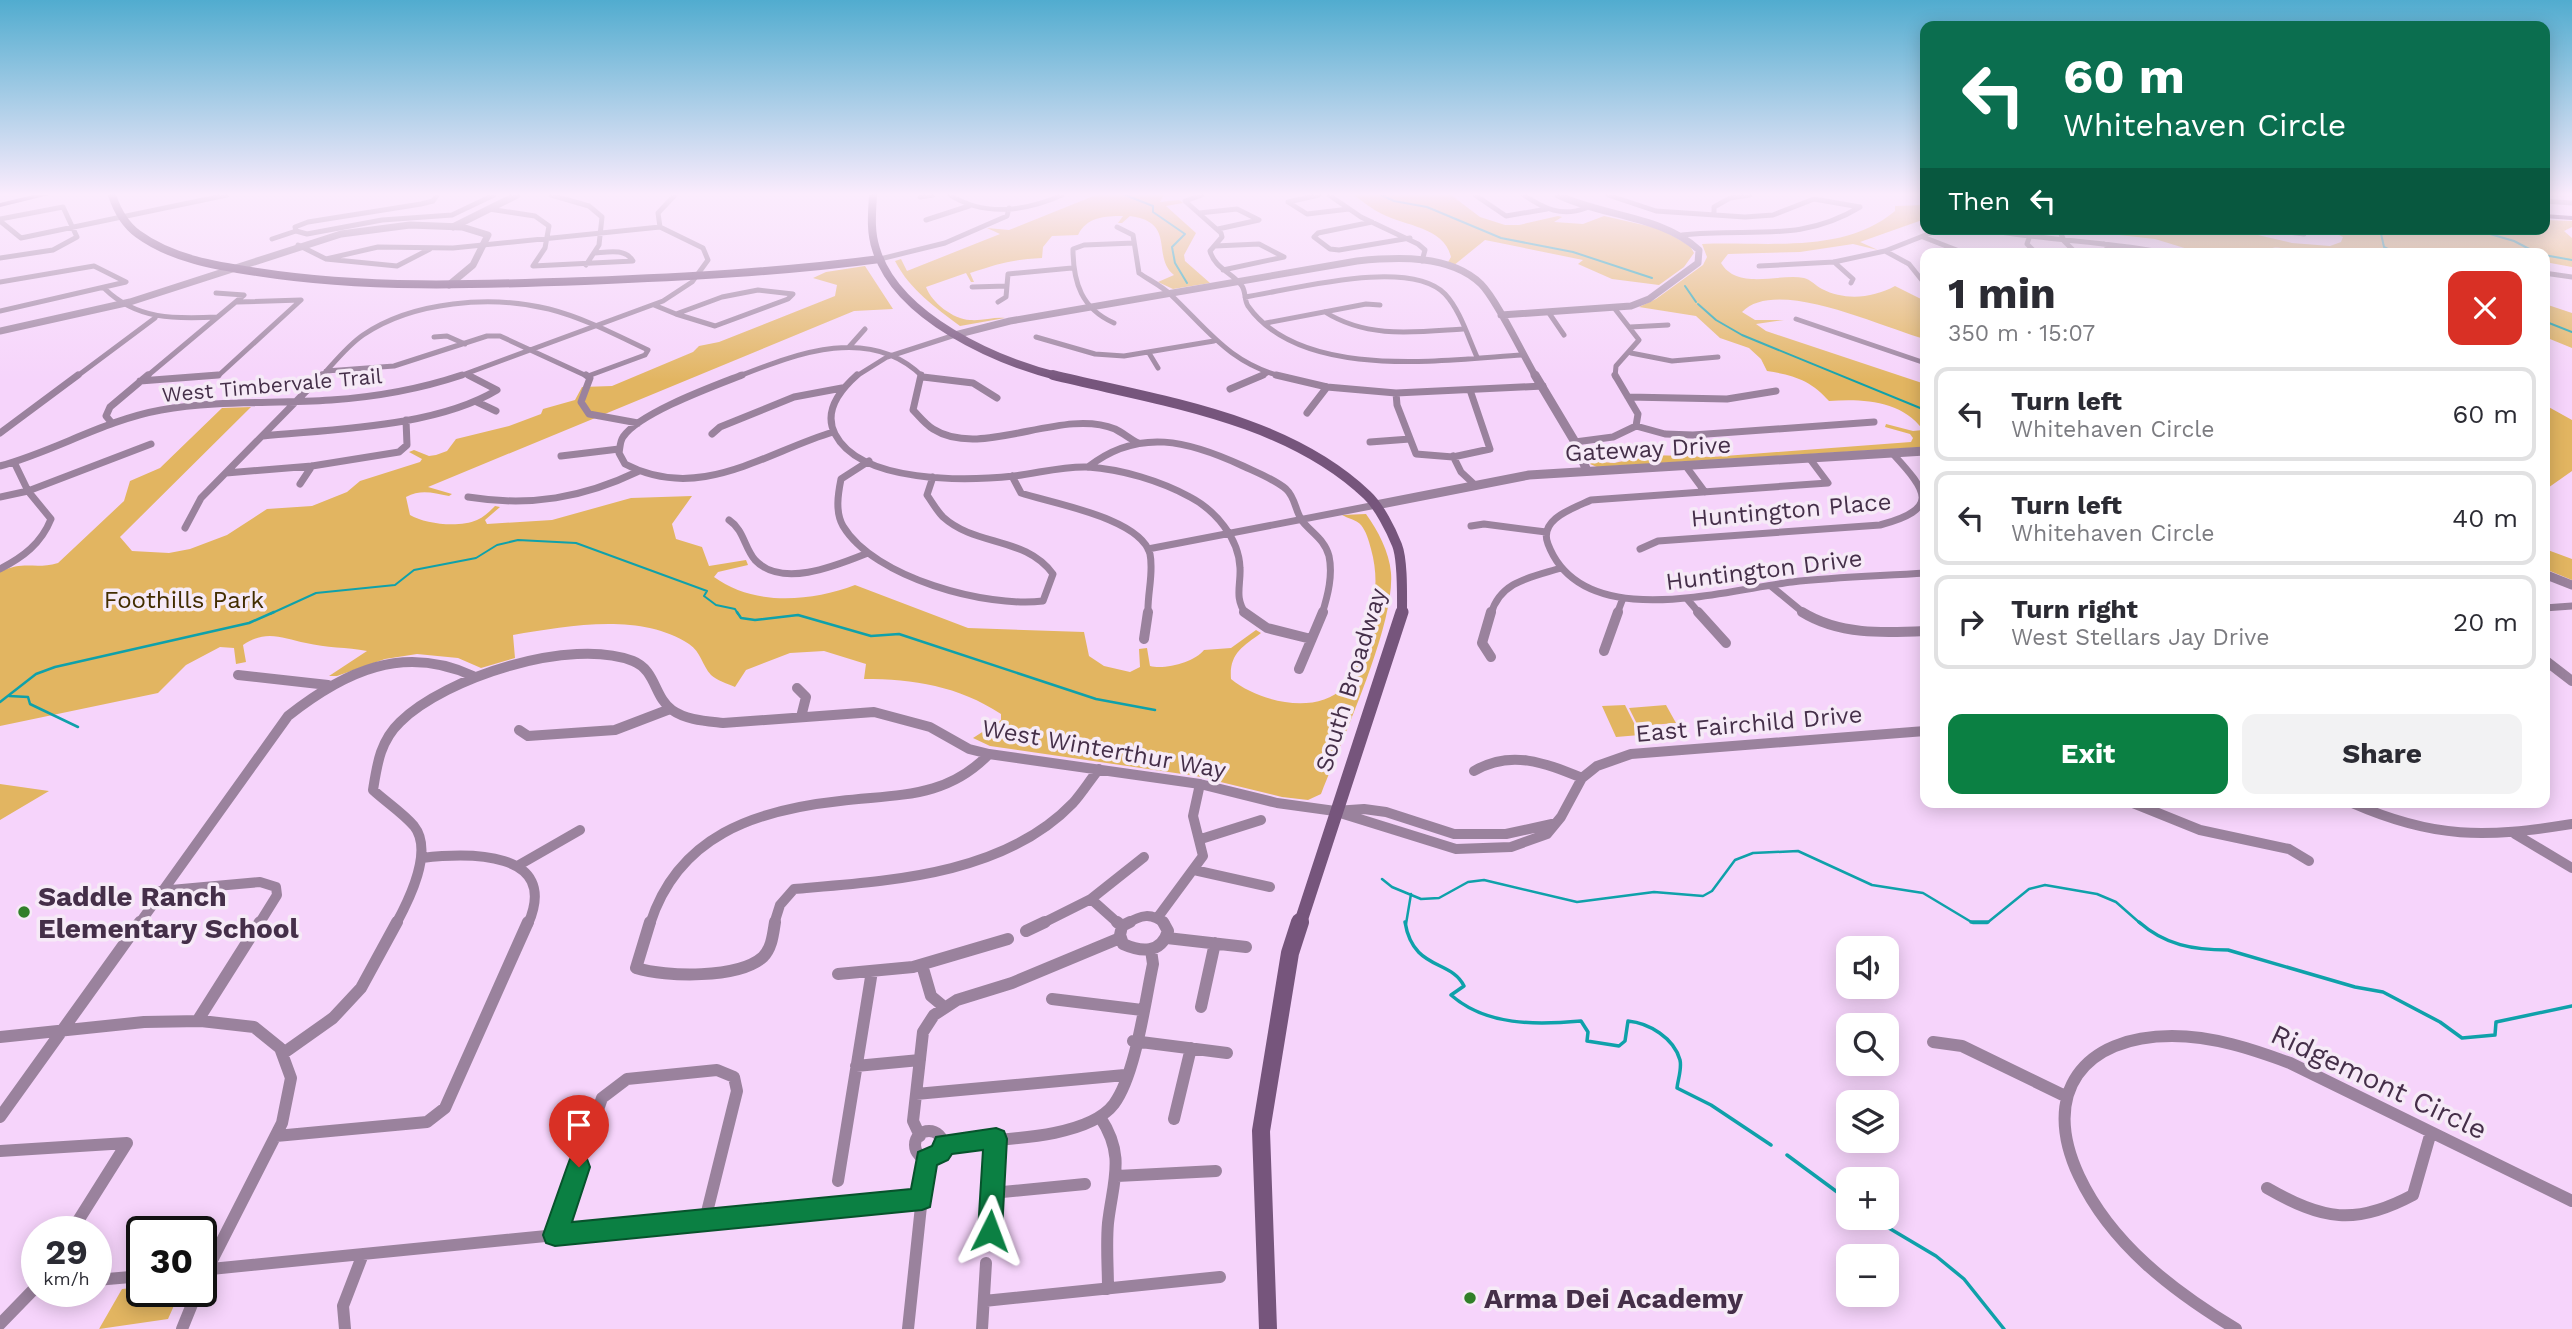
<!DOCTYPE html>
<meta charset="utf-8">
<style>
body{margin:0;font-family:"Work Sans",sans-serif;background:#f2f2f3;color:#2b2b33;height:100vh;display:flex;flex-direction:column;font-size:26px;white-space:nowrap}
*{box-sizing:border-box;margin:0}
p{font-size:23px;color:#7c7c81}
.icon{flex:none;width:38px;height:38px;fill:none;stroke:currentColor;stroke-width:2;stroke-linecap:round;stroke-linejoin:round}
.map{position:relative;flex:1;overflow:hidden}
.side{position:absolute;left:1920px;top:248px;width:630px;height:560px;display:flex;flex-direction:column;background:#fff;border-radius:14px;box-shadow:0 4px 18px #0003}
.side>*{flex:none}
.guide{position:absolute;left:1920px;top:21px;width:630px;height:214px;border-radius:14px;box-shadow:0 4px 18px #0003;background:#0b6e4f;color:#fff;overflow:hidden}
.tools{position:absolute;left:1836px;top:936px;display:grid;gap:14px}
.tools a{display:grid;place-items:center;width:63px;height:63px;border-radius:14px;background:#fff;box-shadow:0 4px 18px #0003;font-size:35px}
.speed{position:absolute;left:21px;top:1216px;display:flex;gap:14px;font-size:35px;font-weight:700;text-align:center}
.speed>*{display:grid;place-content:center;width:91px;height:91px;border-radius:50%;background:#fff;box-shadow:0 4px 18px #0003;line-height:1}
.speed small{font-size:18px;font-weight:400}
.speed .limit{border:4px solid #111;border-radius:10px;background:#fff;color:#111}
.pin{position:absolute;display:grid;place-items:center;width:60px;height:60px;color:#fff;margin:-72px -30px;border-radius:50% 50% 50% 0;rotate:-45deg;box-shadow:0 0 7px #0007}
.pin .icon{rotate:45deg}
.me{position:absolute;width:77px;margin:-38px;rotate:3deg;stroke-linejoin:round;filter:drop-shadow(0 0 5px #0008)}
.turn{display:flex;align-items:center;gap:24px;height:147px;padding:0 28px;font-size:32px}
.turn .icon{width:91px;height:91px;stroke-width:2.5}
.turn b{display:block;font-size:49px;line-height:60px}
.then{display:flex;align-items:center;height:66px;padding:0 28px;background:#0003;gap:14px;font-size:26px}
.round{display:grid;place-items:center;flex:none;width:74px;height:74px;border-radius:14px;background:#f2f2f3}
.summary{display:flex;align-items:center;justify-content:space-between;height:119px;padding:0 28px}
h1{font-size:42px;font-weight:700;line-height:52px}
.button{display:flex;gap:14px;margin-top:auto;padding:14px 28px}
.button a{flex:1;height:80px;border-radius:14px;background:#0b8043;color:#fff;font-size:28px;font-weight:700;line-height:80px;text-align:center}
.button a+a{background:#f2f2f3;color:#2b2b33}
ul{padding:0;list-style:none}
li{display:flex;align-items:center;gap:21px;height:94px;margin:0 14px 10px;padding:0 14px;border:4px solid #e1e1e2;border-radius:14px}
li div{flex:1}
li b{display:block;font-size:26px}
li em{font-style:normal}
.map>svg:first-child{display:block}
.green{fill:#e2b561}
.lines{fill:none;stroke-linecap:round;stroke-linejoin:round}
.stream-far2{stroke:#0fa1aa;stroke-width:2}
.stream-far1{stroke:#0fa1aa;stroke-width:2.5}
.stream{stroke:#0fa1aa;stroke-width:3.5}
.minor-far3{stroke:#9a829d;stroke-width:5}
.minor-far2{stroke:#9a829d;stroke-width:7}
.minor-far1{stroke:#9a829d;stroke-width:10}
.minor{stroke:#9a829d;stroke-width:12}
.tertiary-far1{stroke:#9a829d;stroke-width:7}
.tertiary{stroke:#9a829d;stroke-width:9}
.secondary-far3{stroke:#76557c;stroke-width:8}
.secondary-far2{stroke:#76557c;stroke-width:10}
.secondary-far1{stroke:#76557c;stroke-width:13}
.secondary{stroke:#76557c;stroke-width:18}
.primary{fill:#5c3463;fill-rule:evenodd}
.route{fill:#0b8043;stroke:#07532c;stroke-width:2}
.poi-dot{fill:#317f29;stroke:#f6eaf7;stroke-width:2.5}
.labels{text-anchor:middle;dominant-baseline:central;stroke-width:7;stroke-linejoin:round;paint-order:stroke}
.far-street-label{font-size:21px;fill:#452f49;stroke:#f6eaf7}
.street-label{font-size:24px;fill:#452f49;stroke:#f6eaf7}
.park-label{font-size:24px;fill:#422d00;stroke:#f6eaf7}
.near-poi-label{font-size:28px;font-weight:bold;fill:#452f49;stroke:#f6eaf7;text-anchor:start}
.near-street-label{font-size:28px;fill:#452f49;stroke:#f6eaf7}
</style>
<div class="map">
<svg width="2572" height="1329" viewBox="0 0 2572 1329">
<rect width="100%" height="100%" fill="#f6d4fb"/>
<path class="green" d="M1096 195H1164L1160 202 1179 200 1183 203 1166 206 1196 233 1184 255 1185 261 1210 283 1173 289 1158 282 1174 275C1151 257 1177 222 1130 216L1122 223H1118L1123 216C1104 216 1087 217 1078 235L1052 236 1043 247 1042 258C1009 260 1001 263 970 273L974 282H971L966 273 926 287C932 303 953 319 970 320 982 321 994 317 1005 318L960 326C935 307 910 290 895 261L901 259 907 271 1000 234 987 228 1009 230Z
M1354 195H1451L1480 217 1505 225H1519L1558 216 1562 217 1554 222 1583 224 1604 216 1661 229 1690 246 1694 253 1684 267 1659 285 1612 279 1578 264 1583 260 1485 240 1453 266 1447 264 1451 257C1444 227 1405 226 1382 214 1372 209 1363 202 1354 195Z
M1925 205V219L1860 242 1878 250 1853 244 1800 252 1728 254 1721 263C1738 291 1779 273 1804 278 1810 279 1816 286 1822 289 1845 301 1873 298 1895 286L1925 301V339C1883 328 1776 276 1742 312L1755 320H1784L1756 324 1766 331 1925 384V447L1597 467 1590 464 1591 461 1614 463 1652 455 1712 457 1911 442 1913 438 1910 434 1885 427 1886 424 1913 431 1923 430C1901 400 1863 399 1829 401 1811 380 1793 375 1767 371L1761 359 1749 348 1720 338 1696 316 1639 307 1656 299 1703 265 1707 257 1702 244C1764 241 1843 255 1895 211V206Z
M2545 220 2572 221V227L2564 231 2572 238V267L2545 262 2544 254H2327L2304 248 2300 249 2302 254C2287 253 2277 240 2264 254H2204L2155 239 2065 229H2232L2292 243 2330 246 2341 242 2343 237 2327 229H2544Z
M865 266 893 309 854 311 428 487 452 494 449 496C433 493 421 489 406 497L410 515C425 524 459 528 477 520 484 517 490 511 495 506L500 507 485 520 487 524 552 520 631 498 692 496 672 524 676 539 702 547 709 566 746 560 748 565 718 572 714 577C754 606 810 602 855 585L968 628 1084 632 1089 656 1104 666 1130 672 1140 667 1139 649 1147 648 1150 666C1165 670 1195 662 1204 650L1231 648 1256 630 1261 633C1242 647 1229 654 1231 679 1259 702 1316 716 1344 687 1353 678 1356 659 1360 648 1373 613 1381 585 1371 549 1369 541 1366 531 1361 525 1357 520 1347 518 1342 515L1366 514C1378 531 1389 551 1391 573 1395 626 1341 741 1321 794L1308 800 1282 797 1196 776 990 746 973 738 1001 720V714C958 686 914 679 864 679L866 664 824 651 790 653 746 670 735 687C728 684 716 680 711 675 702 665 701 652 689 644 640 612 567 626 513 635L515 658 481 668 458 658 417 654 385 659 337 676H329L367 651C347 647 326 648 306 643 282 638 266 629 243 645L246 662 236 664 234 648 220 647 186 665 158 693 0 726V572C25 560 34 570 58 563L124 501 130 481 160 468 222 408 251 407 120 537 132 551 169 553 190 549 227 535 267 509 312 506 347 492 360 481 420 462 422 459 409 452 414 450 429 456 436 455 447 451 456 439 509 426 541 414 543 409 575 400 582 387 612 386 693 352 699 346 719 342 835 296 837 285 813 278 826 272Z
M2545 304 2572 313V348L2545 337Z
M2545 405 2572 420V471L2545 490Z
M2545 549 2572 559V580L2545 569Z
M1625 705 1640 735 1616 737 1602 706Z
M1666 705 1676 723 1638 726 1629 708Z
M0 784 49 791 0 820Z
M142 1287V1292H180L168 1319 99 1329 122 1289Z"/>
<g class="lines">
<path class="stream-far2" d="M1125 195 1153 206V212L1185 234 1172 247 1175 263 1187 283
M1381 195 1394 201 1427 207 1501 238 1573 252 1652 278
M2380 229 2384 247 2398 254
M2473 229 2514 241 2539 254
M2544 255 2572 260
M1685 286 1696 302
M1698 304 1716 320 1742 335 1925 410
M2544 321 2572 332
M270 614 316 593 395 585 414 570 476 558 497 545 518 540 576 543 707 591 704 596 716 605 735 609 738 614"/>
<path class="stream-far1" d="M737 612 741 618 755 620 798 615 871 636 899 634 1096 699 1155 710
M9 696 28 697 30 704 78 727
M0 702 36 674 55 667 249 623 274 612
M1382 879 1392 887 1421 899 1439 898 1468 882 1484 880 1577 902 1654 892 1703 896 1712 891 1735 860 1753 853 1798 851 1872 885 1923 893 1973 923H1987L2029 889 2045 885 2097 894 2116 902 2141 924
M1406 924 1411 894"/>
<path class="stream" d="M1405 922C1413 971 1451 959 1464 986L1451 995C1486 1026 1536 1025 1581 1021L1588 1032 1587 1041 1619 1046 1625 1041 1628 1021C1649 1023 1674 1038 1680 1060 1682 1069 1678 1079 1677 1088L1711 1105 1771 1145
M1971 922H1988
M2139 922C2165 945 2193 950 2228 950L2355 987 2383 992 2440 1022 2462 1038 2495 1035 2496 1022 2572 1006
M1787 1155 1848 1200
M1872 1218 1936 1256 1964 1279 2004 1329"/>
<path class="minor-far3" d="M551 195 589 206 602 217 599 245 586 265
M950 195C985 217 1026 211 1062 195
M1202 195 1185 201 1221 233 1222 237 1210 251C1215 269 1232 272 1242 286 1246 292 1244 300 1248 306 1301 381 1444 360 1522 355
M1319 195 1288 202 1307 214 1349 209
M1329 195 1361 217 1418 244 1425 250 1422 261
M1475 195 1506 216 1547 209
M1524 195C1544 209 1562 217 1586 208
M1608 195 1656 211 1745 217 1773 215 1814 199 1860 207
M920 197 933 195
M2544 201 2572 203
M489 209 535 216 549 226 545 248 533 266 633 261C625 248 608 252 595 253
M1199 213 1237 209 1259 220 1218 229
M1714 215V207L1730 198 1750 195
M0 219 63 207 77 237 53 250 0 258
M926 220 969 206
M0 221 21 238 227 195
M1372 222 1318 233 1314 237 1330 249 1339 250 1410 238
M1117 227 1133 235 1139 273C1149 280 1162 286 1171 295 1208 330 1230 364 1284 377
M1983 229C2045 241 2109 241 2171 254
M2059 229 2064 241 2077 254
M2265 229 2304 234
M296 231 307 234 382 220 452 215 494 195
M1682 235C1749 227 1799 244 1860 207
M1923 237 1967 254
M2029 238 2027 244 2037 254
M272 239 296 231 295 227 308 222 421 204 433 201 437 195
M2104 244 2117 254
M298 245 326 259 397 266 430 249
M1215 246 1259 244 1284 257 1223 270
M1885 251 1909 264 1925 284
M326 259 378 247 453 248 660 227
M880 259 945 243 1007 216 1009 208
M1834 262 1853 279 1851 283
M1759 266 1834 262 1885 251 1941 229
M2544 273 2572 277
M0 282 94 266 126 282 0 311
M972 287 1007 286
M105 289C137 320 175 319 217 317
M758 290 793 294 788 299 715 326 676 314 722 297Z
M1245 297C1291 290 1409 257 1445 294 1460 310 1468 337 1477 357
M998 302 1006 297 1008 274 1072 268
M654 305 676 314
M1615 309 1639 340 1616 366 1615 377
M1325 312C1368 339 1415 332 1463 329
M1549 313 1564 335
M1796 319 1925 363
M1114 323C1082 309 1073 283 1073 249L1084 245 1134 243
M1266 323 1366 304 1380 305
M1630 327 1668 325
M434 337 447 336 465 344
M1036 337 1095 354 1124 356 1214 341
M849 347 865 329
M1149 353 1158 368
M1631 353 1672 361 1718 357
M326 371 394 366 487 336H500L589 377
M466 374 472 377
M76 377 155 318
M146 377 244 295 216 293
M195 377 219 375 301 300 237 302
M321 377C334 363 347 346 363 335 413 301 491 295 549 309 584 318 616 335 648 350L645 355 588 376
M457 377 663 301 692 282 708 260 703 248 660 227 658 213 675 195
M737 377C796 354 870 324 923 377
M855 377 887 357 955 335
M1260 377 1267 373"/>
<path class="minor-far2" d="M586 375 590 378 581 402 589 414 638 423
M742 375C714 386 639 413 623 437 620 441 620 448 619 453L625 464C699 503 764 453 833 432
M857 375C840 390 823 411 835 434 861 484 967 481 1014 476 1039 473 1063 466 1088 467 1121 469 1161 481 1190 497 1215 510 1239 538 1240 568 1241 585 1234 598 1246 614
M921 375 913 410C919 416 925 424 933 429 982 460 1061 407 1115 429 1123 433 1130 439 1138 443
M1276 375 1327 387 1396 393 1543 386
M923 377 973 383 997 398
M140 381 218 375
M1230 389 1263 375
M1396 393 1397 405 1416 454 1453 457 1490 449 1470 390
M1628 397 1727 399 1776 391
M477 402 496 411
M1307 413 1327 387
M111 422 106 416 110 407 148 375
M1636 426 1665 434 1693 435 1874 422
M0 433 78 375
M712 434 720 427 794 397 842 388
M263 436C334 429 436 427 497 390L468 375
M1370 442 1410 439
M1575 442 1613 437 1636 426 1638 414 1615 375
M561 456 619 449
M1453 456 1461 472 1475 485
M1810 459 1828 483 1591 500C1574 508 1538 519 1548 544 1582 634 1724 590 1792 582 1836 577 1881 576 1925 573
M869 461 841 479C838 494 835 512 843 526 874 578 987 608 1043 601L1053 574C1025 536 976 547 943 517 937 511 932 502 927 495L933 477
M1685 465 1705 492
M0 466C55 451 105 420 161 410 217 400 275 404 331 400 376 397 420 389 462 375
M1088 467C1139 427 1189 441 1243 466 1258 473 1274 479 1286 489 1296 498 1295 512 1303 522 1312 533 1325 540 1329 556 1333 575 1328 595 1322 614
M226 473 312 466 399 452 407 445 406 420
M1012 476 1021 493C1051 503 1141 518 1150 554 1154 573 1147 594 1148 614
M300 484 312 466
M0 497 28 491 151 444
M468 497C530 507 583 498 639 471
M729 520C744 530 744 547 755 560 782 589 838 565 868 553
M1471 526 1484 524 1546 532
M185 528 201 498 322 375
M1148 549 1376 505
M1640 549 1658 541 1880 525C1940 509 1928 492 1893 454
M0 569C23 557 41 544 51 519L28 491 14 462
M1771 586 1805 614
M1688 600 1700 614
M2544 608 2572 606
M1491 614C1500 581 1532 577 1561 568
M1617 614 1623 598"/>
<path class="minor-far1" d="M1244 612 1267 628 1311 639
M1698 612 1726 643
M1802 612C1839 635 1883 633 1925 631
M1144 639 1148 612
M1604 651 1618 612
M1491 657 1482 643 1491 612
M2546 661 2572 681
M1299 669 1323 612
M238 675 328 685
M797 688 806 697 801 717
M519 730 528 736 615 730 670 709
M1474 771C1511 749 1545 763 1582 778
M2133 803 2200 830 2289 849 2309 861
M2352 803C2434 839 2485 838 2572 824
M1337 812 1456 849 1511 847 1547 834 1561 817 1582 778 1597 766 1631 754 1925 731
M2515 834 2572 868
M1201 839 1261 820
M422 858C466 853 561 849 528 924
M519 865 580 830
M1194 870 1270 887
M160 891 260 882 276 887 277 895 259 924
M1091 899 1119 924
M1158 917 1203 856 1193 816 1200 784
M139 924 288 716C345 671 403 644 473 676
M396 924C409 900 434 851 414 826 403 813 386 802 373 790 377 765 380 741 400 722 446 677 571 637 633 661 656 670 654 697 672 710 686 720 706 721 723 723L874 712 930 727 969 749 989 754 1200 784 1277 803 1335 811 1364 809 1386 812 1454 834H1506L1552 824
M650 924C678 836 755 810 840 801 897 794 946 799 989 754
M774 924 780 905 794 889C887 881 1003 876 1073 803 1082 793 1090 780 1099 769
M1041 924 1091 899 1144 857
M1126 924C1141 915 1151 912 1165 924"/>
<path class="minor" d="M650 922 636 968C666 977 738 979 763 957 772 948 773 934 775 922
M1117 922 1122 926
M1130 922 1122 926 1120 935 1123 944C1141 952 1161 954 1168 931L1163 922
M1026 931 1045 922
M1167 938 1246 947
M922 965 931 996 943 1006
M838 974 913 967 1008 939
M1052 999 1142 1010
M1201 1007 1215 943
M198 1020 260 922
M0 1037 144 1022 201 1021 254 1027 280 1048 291 1078 282 1123 201 1282
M1133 1041 1227 1053
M1933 1042 1962 1046 2065 1096
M285 1052 333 1018 361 988 397 922
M856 1066 920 1060
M916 1094 1125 1075
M0 1117 140 922
M1100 1117C1126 1156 1113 1180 1108 1223 1106 1245 1108 1267 1108 1289
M1174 1119 1191 1048
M915 1145a14 14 0 1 1 28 0a14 14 0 1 1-28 0Z
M276 1136 427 1122 445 1108 528 922
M920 1136 913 1121 923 1032 934 1015 957 1000 1012 983 1120 938
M945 1144C990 1139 1086 1141 1114 1104 1136 1074 1145 1001 1153 964L1151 950
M0 1151 127 1143 71 1232
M1117 1176 1216 1171
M838 1181 872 971
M2267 1188C2323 1220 2355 1226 2413 1195L2431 1132
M992 1193 1085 1184
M990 1231 996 1138
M555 1235 602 1098 627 1079 717 1070 734 1077 737 1091 705 1220
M201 1270 922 1199
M96 1280 142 1276
M984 1301 1220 1277
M0 1324 37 1286
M182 1329 197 1292
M345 1329 343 1306 363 1254
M908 1329 926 1159
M982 1329 986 1263
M2236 1329C2173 1291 2111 1244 2079 1176 2040 1093 2083 1036 2172 1036 2213 1036 2252 1049 2290 1063L2572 1201"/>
<path class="tertiary-far1" d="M453 227 517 195
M1501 315 1631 306 1649 299 1698 263 1699 250C1660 215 1604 217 1558 195
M0 331 130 302 341 234 410 225 462 227 488 235 473 265 449 285
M955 335 1010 321 1357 261C1396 257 1450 254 1481 284 1497 300 1523 355 1536 377"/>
<path class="tertiary" d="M1535 375 1575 442 1587 471
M1376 505 1529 475 1925 451
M2544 574 2572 585"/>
<path class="secondary-far3" d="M112 195C117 210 124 224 138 234 172 259 217 266 257 272 366 289 475 285 585 281 683 277 782 272 880 259
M873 195C872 213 870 231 876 249 897 318 996 361 1060 377"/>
<path class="secondary-far2" d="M1053 375C1159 401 1285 417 1367 495 1379 506 1391 530 1397 545 1403 560 1402 596 1402 614"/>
<path class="secondary-far1" d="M1300 924 1402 612"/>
<path class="secondary" d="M1268 1329 1261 1131 1290 953 1300 922"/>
<path class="primary" d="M33 195H49L0 207V203Z
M2544 214 2572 216V220L2544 218Z"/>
</g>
<linearGradient id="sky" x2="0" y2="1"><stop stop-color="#51accf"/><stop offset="0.51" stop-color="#fbecfd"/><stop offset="1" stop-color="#fbecfd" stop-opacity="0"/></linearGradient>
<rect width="2572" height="381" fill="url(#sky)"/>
<path class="route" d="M996 1128 1004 1131 1007 1139 1002 1231 999 1239 990 1242 981 1239 978 1231 983 1150 952 1154 948 1160 937 1165 930 1207 922 1210 555 1246 546 1243 543 1235 567 1167 570 1159 579 1156 587 1159 590 1167 572 1222 911 1189 918 1152 932 1146 936 1137Z"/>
<g class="poi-dot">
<circle cx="24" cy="912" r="7"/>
<circle cx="1470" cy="1298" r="7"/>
</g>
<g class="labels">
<g class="far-street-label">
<text transform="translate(272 385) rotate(-5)">West Timbervale Trail</text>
</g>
<g class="street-label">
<text transform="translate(1648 449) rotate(-3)">Gateway Drive</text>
<text transform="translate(1791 510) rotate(-5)">Huntington Place</text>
<text transform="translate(1764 570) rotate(-7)">Huntington Drive</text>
<text transform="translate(1351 680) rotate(-73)">South Broadway</text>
<text transform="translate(1749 724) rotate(-5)">East Fairchild Drive</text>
<text transform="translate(1104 749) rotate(10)">West Winterthur Way</text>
</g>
<g class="park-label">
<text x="184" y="600">Foothills Park</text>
</g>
<g class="near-poi-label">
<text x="38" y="896">Saddle Ranch<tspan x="38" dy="32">Elementary School</tspan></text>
<text x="1484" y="1298">Arma Dei Academy</text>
</g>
<g class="near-street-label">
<text transform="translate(2379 1082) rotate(25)">Ridgemont Circle</text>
</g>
</g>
</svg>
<div class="tools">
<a><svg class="icon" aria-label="sound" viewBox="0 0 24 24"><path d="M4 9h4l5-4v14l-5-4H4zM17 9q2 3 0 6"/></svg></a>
<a><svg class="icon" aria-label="search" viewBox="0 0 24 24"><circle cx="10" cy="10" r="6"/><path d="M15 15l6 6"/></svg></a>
<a><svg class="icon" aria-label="layers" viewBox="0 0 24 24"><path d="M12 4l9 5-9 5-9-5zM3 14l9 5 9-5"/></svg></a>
<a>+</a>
<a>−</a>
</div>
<div class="speed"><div>29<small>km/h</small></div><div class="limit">30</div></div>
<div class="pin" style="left:579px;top:1167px;background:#d93025"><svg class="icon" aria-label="arrive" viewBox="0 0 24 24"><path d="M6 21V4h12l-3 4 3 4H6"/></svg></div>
<svg class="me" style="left:990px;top:1231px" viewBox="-20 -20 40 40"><path d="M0-17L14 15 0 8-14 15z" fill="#0b8043" stroke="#fff" stroke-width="4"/></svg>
<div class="guide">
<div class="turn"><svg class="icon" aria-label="left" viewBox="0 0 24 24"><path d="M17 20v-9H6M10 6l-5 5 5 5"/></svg><div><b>60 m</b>Whitehaven Circle</div></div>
<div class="then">Then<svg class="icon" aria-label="left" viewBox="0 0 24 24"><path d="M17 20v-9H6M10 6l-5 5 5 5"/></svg></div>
</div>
<section class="side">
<div class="summary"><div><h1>1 min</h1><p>350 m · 15:07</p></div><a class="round" style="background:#d93025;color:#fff"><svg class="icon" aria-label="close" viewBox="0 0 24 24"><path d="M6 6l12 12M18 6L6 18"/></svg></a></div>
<ul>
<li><svg class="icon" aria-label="left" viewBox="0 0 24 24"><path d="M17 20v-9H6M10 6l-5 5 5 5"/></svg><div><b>Turn left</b><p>Whitehaven Circle</p></div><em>60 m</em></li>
<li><svg class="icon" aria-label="left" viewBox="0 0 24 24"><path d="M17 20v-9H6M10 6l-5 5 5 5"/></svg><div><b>Turn left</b><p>Whitehaven Circle</p></div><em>40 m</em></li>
<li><svg class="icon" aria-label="right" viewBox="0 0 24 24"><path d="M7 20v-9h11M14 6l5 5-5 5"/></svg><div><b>Turn right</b><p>West Stellars Jay Drive</p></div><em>20 m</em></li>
</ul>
<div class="button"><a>Exit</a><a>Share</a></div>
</section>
</div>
